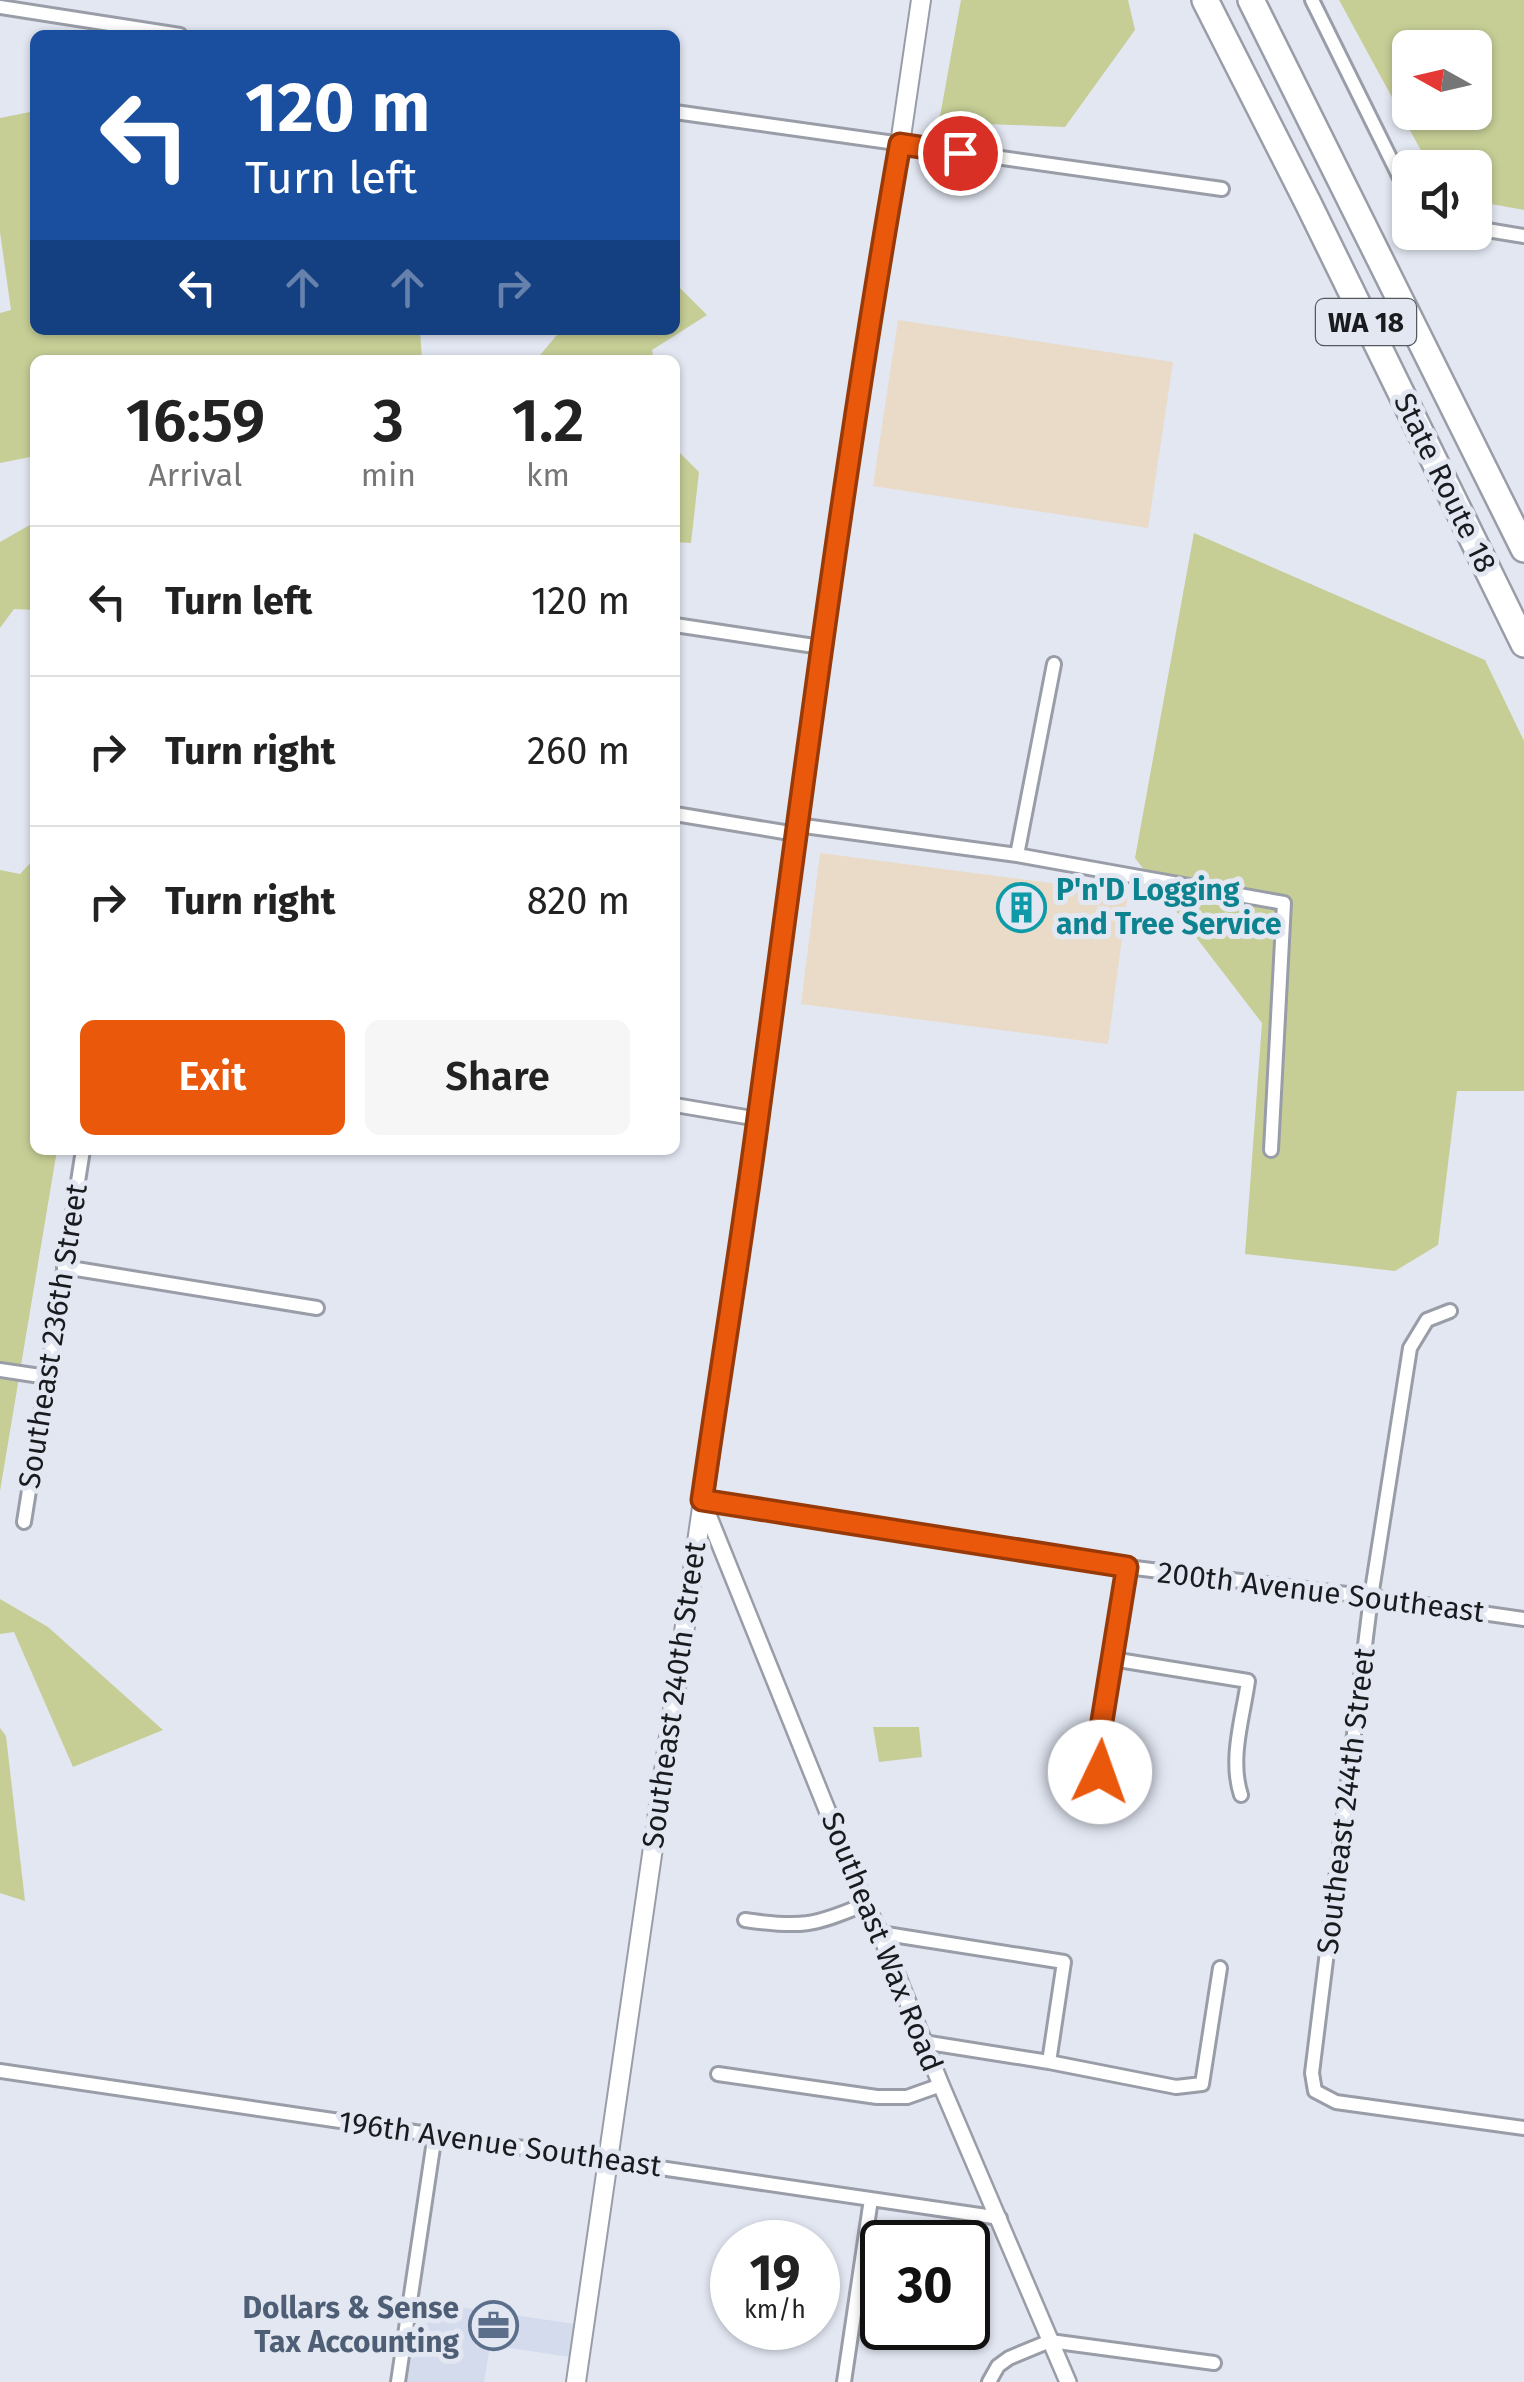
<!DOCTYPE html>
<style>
body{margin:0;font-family:"Fira Sans",sans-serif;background:#f6f6f6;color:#222;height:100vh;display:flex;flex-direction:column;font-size:38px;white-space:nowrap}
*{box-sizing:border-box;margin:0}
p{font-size:32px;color:#767676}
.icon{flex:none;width:55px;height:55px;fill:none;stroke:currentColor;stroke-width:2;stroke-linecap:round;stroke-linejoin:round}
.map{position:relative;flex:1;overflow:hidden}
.panel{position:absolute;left:30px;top:355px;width:650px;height:800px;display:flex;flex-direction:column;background:#fff;border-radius:15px;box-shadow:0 2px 8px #0004}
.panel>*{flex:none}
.top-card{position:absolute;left:30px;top:30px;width:650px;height:305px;border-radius:15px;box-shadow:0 2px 8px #0004;background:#1a4fa0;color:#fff;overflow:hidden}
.needle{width:65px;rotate:278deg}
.fabs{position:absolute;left:1392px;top:30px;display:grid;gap:20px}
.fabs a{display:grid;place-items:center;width:100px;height:100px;border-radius:15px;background:#fff;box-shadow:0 2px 8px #0004;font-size:50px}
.speed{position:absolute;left:710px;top:2220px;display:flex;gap:20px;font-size:50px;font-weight:700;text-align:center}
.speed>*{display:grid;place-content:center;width:130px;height:130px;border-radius:50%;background:#fff;box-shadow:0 2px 8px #0004;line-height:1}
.speed small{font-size:25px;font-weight:400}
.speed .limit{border:5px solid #111;border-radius:15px;background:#fff;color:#111}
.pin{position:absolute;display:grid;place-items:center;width:85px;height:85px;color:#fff;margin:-42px;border:5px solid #fff;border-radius:50%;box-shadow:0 2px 10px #0007}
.me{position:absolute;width:110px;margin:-55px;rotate:3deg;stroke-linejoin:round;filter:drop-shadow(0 0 8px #0008)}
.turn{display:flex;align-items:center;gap:35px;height:210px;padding:0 50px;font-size:45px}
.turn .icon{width:130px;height:130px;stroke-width:2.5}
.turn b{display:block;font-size:70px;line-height:85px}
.lanes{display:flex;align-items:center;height:95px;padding:0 50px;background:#0003;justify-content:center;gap:50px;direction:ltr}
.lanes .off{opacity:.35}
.eta{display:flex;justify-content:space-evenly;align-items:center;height:170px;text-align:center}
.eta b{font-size:60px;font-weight:600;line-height:70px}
.button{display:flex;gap:20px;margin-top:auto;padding:20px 50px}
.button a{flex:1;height:115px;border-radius:15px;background:#ea580c;color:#fff;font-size:40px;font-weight:600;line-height:115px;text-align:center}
.button a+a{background:#f6f6f6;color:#222}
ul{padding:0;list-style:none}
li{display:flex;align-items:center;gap:30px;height:150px;padding:0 50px;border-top:2px solid #e0e0e0}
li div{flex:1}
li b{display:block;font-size:38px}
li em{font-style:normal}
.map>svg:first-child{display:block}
.built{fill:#d3dbec}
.industrial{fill:#e9dbc8}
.green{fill:#c6ce96;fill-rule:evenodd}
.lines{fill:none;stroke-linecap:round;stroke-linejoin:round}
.minor-casing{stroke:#999da7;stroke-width:18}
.tertiary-casing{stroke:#999da7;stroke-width:20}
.secondary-casing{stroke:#999da7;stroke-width:22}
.motorway-casing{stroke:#999da7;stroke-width:30}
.minor{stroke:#fff;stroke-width:12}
.tertiary{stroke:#fff;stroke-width:15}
.secondary{stroke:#fff;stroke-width:18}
.motorway{stroke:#fff;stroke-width:25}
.route-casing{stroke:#983908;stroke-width:25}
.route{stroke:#ea580c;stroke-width:18}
.labels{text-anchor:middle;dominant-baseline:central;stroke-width:10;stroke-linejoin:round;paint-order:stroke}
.shield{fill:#e2e7f2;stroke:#55585e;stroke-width:2.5}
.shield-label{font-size:28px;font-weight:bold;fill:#191b1f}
.street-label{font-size:30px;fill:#191b1f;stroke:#e2e7f2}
.culture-label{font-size:30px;font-weight:bold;fill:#0d838f;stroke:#e2e7f2;text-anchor:start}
.service-label{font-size:30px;font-weight:bold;fill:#4e5e75;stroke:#e2e7f2;text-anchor:end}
</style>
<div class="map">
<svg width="1524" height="2382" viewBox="0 0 1524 2382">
<rect width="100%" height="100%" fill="#e2e7f2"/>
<path class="built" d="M418 2301 575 2324 570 2357 490 2345 484 2382H406Z"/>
<path class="industrial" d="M898 320 1173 362 1148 528 873 486Z
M820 853 1128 893 1108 1044 801 1004Z"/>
<path class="green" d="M961 0H1128L1135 30 1065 127 939 122Z
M1339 0H1524V210L1475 201V168L1430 167ZM1410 48H1475V112H1410Z
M35 111V330H420L422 360H35V456L0 463V313L11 310 0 232V118Z
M675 283 707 315 652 350 654 360H536L556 336 567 330H675Z
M675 448 699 472 691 543 675 542Z
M35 522V610L14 609 0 628V542Z
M1194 533 1485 660 1524 741V1091H1457L1438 1245 1395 1271 1245 1254 1262 1023 1135 858Z
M35 858V1150H57L0 1491V870L20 874Z
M0 1599 48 1627 163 1730 73 1767 14 1632 0 1634Z
M873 1727H919L922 1757 879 1762Z
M0 1728 6 1736 25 1901 0 1893Z"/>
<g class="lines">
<defs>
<path id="minor" d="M1312 0 1410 198
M0 7 180 35
M675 112 1222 189
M1475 228 1524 236
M675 625 821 647
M675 814 796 834
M797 825 1017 855 1284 903 1271 1150
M1017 855 1054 664
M675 1105 758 1119
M64 1267 317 1308
M1450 1311 1427 1320 1410 1348 1371 1597 1312 2073 1315 2091 1336 2102 1524 2128
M0 1370 47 1377
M702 1500 1127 1567 1371 1597 1524 1619
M24 1522 83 1150
M1112 1659 1248 1681C1243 1717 1229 1759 1241 1795
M1108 1785 1099 1772 1096 1758 1127 1567
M745 1920C800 1928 814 1926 865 1904
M880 1933 1064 1962 1049 2062
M923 2042 1049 2062 1176 2087 1202 2084 1220 1968
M0 2071 1000 2218
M718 2074 877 2097H907L941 2085
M398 2382 435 2134
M844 2382 871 2199
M989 2382 998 2366 1009 2358 1050 2341 1214 2363"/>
<path id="tertiary" d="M702 1500 865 1904 880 1933 941 2085 1068 2382"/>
<path id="secondary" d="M576 2382 758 1119 821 647 870 318 900 144 921 0"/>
<path id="motorway" d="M1205 0 1308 203 1524 644
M1251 0 1524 549"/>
</defs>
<use href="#minor" class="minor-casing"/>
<use href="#tertiary" class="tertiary-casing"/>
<use href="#secondary" class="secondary-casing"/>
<use href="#motorway" class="motorway-casing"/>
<use href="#minor" class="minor"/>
<use href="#tertiary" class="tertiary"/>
<use href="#secondary" class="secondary"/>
<use href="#motorway" class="motorway"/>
</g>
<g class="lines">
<defs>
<path id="route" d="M960 153 900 144C843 468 802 793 758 1118 741 1246 720 1373 702 1500L1127 1567 1096 1758 1100 1772"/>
</defs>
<use href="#route" class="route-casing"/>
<use href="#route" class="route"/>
</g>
<defs>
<symbol id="building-ring" viewBox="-11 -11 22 22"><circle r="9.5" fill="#e2e7f2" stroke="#0f9aa8" stroke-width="1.5"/><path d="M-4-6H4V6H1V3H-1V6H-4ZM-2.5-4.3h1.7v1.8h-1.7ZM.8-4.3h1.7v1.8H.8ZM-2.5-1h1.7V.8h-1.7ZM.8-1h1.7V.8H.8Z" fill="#0f9aa8"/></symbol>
<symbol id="office-ring" viewBox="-11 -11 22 22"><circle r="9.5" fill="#e2e7f2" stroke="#5c6f8a" stroke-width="1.5"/><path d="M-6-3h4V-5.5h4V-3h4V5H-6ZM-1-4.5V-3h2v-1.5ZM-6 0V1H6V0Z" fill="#5c6f8a"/></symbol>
</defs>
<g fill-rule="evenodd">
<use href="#building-ring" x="994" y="880" width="55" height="55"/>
<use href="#office-ring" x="466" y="2298" width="55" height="55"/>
</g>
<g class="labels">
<rect class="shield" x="1316" y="299" width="100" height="46" rx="8"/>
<g class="shield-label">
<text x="1366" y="322">WA 18</text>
</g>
<g class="street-label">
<text transform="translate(1445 483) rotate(64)">State Route 18</text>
<text transform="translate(53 1336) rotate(-81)">Southeast 236th Street</text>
<text transform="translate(1321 1592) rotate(7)">200th Avenue Southeast</text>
<text transform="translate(674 1695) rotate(-82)">Southeast 240th Street</text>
<text transform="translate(1346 1801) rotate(-83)">Southeast 244th Street</text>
<text transform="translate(882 1942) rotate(68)">Southeast Wax Road</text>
<text transform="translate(500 2144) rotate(8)">196th Avenue Southeast</text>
</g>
<g class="culture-label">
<text x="1056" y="890">P'n'D Logging<tspan x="1056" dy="34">and Tree Service</tspan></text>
</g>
<g class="service-label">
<text x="459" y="2308">Dollars &amp; Sense<tspan x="459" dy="34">Tax Accounting</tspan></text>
</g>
</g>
</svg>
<div class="fabs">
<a><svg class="needle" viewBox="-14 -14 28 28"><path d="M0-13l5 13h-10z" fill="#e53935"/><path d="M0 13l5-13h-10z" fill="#767676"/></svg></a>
<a><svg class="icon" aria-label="sound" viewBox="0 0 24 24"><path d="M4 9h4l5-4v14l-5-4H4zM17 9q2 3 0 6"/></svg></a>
</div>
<div class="speed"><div>19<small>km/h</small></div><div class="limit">30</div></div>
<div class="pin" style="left:960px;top:153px;background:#d93025"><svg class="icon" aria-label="arrive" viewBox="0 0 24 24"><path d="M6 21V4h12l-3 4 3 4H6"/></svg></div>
<svg class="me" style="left:1100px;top:1772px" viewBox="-20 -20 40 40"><circle r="19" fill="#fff"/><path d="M0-13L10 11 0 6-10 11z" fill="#ea580c"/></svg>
<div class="top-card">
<div class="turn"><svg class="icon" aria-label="left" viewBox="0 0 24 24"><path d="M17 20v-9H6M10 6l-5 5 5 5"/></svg><div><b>120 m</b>Turn left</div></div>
<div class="lanes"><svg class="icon" aria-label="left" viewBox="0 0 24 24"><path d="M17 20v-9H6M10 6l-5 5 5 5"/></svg><svg class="icon off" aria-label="ahead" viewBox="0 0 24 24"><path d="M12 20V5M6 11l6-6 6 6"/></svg><svg class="icon off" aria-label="ahead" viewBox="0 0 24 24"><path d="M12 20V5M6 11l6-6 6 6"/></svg><svg class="icon off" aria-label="right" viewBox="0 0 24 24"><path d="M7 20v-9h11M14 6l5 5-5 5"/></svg></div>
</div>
<section class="panel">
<div class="eta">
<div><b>16:59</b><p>Arrival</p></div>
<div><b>3</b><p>min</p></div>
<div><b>1.2</b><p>km</p></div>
</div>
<ul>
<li><svg class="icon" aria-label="left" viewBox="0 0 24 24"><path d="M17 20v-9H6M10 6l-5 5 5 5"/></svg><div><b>Turn left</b></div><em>120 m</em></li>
<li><svg class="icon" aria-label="right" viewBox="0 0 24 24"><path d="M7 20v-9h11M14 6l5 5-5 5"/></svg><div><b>Turn right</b></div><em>260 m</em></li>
<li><svg class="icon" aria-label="right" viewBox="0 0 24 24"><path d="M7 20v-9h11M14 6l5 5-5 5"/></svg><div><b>Turn right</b></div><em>820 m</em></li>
</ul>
<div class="button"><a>Exit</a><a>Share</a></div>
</section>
</div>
